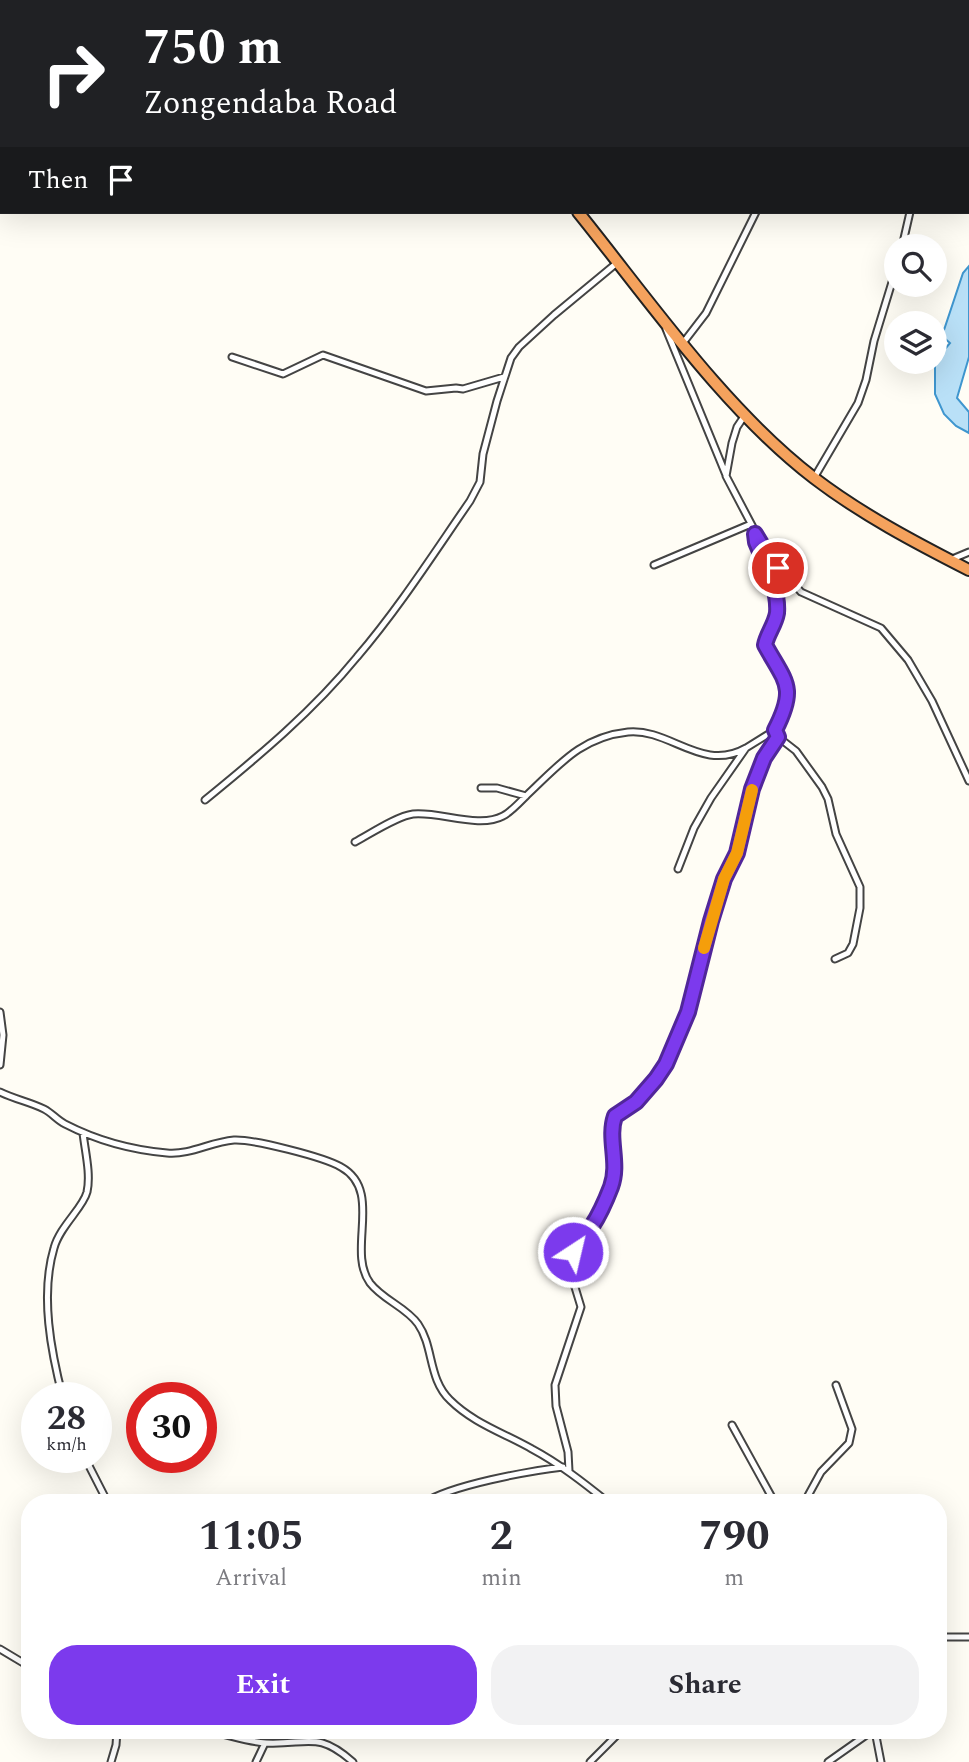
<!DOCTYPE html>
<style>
body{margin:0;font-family:Spectral,serif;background:#f2f2f3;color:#2b2b33;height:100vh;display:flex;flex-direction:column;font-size:26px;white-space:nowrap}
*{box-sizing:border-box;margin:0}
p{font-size:23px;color:#7c7c81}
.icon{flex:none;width:38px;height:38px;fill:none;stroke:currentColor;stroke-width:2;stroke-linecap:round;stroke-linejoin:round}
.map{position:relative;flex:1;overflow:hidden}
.details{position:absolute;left:21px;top:1494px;width:926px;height:245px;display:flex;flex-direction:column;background:#fff;border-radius:28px;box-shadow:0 7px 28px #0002}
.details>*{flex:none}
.hud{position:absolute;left:0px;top:0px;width:970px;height:214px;box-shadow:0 7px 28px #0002;background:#202124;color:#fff;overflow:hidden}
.controls{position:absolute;left:884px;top:234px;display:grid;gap:14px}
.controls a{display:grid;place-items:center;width:63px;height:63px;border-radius:50%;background:#fff;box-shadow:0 7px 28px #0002;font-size:35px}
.speed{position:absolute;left:21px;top:1382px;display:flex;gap:14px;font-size:35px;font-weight:700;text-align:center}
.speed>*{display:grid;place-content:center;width:91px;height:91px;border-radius:50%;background:#fff;box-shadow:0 7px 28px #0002;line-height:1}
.speed small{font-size:18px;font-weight:400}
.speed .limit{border:10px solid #d22;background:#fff;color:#111}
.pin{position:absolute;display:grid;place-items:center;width:60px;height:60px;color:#fff;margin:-30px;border:4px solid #fff;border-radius:50%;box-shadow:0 2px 7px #0007}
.me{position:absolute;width:77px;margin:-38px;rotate:35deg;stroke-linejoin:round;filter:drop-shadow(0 0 5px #0008)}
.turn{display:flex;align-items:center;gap:24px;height:147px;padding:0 28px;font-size:32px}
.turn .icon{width:91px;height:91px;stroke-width:2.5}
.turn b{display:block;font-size:49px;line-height:60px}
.then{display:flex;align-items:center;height:66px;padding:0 28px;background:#0003;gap:14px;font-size:26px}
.eta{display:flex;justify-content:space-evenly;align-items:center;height:119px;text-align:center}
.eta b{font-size:42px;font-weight:700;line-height:49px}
.primary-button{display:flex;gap:14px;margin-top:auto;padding:14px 28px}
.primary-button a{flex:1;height:80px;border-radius:28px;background:#7c3aed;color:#fff;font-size:28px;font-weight:700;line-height:80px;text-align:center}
.primary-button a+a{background:#f2f2f3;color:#2b2b33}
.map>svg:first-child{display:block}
.water{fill:#b9e0f7;stroke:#3f96cf;stroke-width:2}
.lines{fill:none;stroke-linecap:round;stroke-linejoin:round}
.street-casing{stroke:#444;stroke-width:9}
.highway-casing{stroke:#222;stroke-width:14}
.street{stroke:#fff;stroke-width:5}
.highway{stroke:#f5a25d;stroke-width:10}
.route-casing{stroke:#51269a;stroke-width:18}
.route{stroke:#7c3aed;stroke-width:12}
.slow{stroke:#f59e0b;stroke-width:12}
</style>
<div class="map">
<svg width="969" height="1762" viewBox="0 0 969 1762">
<rect width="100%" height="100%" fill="#fffdf5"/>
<path class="water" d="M969 266V357L957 398 969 412V433L956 426 944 414 935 394V361L950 343 942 336 963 273Z"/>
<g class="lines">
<defs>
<path id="street" d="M521 0 524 2
M855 2 856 0
M960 2V0
M968 99 969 98
M902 247 910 212
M666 329 726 475
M683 343 706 313 756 212
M232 357 283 374 323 355 426 391 456 388 463 389 504 377
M745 415 737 427 732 443 726 476 767 554 801 592 881 628 908 660 932 701 969 781
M814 478 858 403 866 380 874 341 896 269
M756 534V542L775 594 777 615 765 645C785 683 797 686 775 730L778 737 796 751 822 787 828 799 836 834 860 887V908L853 944 848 953 835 959
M950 560 969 552
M654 565 751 524
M481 788H497L526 796
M205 800C259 756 313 711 357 657 399 608 434 553 470 501L480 482 483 454 497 401 511 358 519 347 554 315 618 262
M355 842C370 834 397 816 413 814 439 811 479 829 503 816 511 812 520 802 527 795 559 765 581 737 628 732 670 728 702 773 746 748
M678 869 694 828 711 798 746 748 775 730
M0 1012 3 1035 0 1065
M0 1092C14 1099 30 1102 44 1109 52 1113 57 1120 65 1124 96 1140 133 1150 167 1153 191 1155 210 1142 234 1140 253 1139 324 1157 341 1167 384 1191 346 1250 370 1283 383 1300 406 1307 418 1324 434 1347 428 1379 450 1400 473 1423 504 1433 532 1449 560 1464 584 1483 609 1503
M63 1398C51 1352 40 1295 54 1248 60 1226 83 1208 87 1192 91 1174 85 1151 83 1133
M732 1425 775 1503
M85 1458 108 1503
M569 1471 568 1452 556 1406 555 1385 581 1307 574 1284V1248L597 1218 613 1179 615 1162 612 1130 615 1116 636 1102 666 1064 688 1012 711 921 725 879 737 853 752 789 764 758 778 737
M424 1503C451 1485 529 1471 563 1467
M804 1503 821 1472 849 1443 852 1429 836 1385
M938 1637H969
M0 1649 30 1667
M207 1731C227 1734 247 1742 266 1743 308 1745 317 1730 353 1762
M875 1731 881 1762
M111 1762 116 1745 117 1731
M256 1762 265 1743
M590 1762 621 1731
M828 1762 872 1731"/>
<path id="highway" d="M447 0 448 2
M578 212C649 300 724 409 814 478 861 514 916 543 969 570"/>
</defs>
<use href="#street" class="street-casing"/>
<use href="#highway" class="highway-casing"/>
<use href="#street" class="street"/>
<use href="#highway" class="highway"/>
</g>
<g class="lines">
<defs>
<path id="route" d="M573 1252C577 1241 586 1235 592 1226 600 1214 606 1200 611 1187 620 1163 607 1139 615 1116L636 1102 656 1079 666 1064 688 1012 711 921 724 879 737 853 752 789 764 758 778 737 775 730C797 687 786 683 765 645 767 634 775 625 777 613 779 589 765 564 756 542L755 534 767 554 778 568"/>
</defs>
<use href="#route" class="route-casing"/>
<use href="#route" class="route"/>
<path class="slow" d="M704 948 724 879 737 853 752 790"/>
</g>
</svg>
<div class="controls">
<a><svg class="icon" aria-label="search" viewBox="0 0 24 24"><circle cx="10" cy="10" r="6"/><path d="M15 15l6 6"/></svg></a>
<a><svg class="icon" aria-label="layers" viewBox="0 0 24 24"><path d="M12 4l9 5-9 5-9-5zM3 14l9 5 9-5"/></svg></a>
</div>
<div class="speed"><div>28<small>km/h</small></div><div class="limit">30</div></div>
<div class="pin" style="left:778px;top:568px;background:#d93025"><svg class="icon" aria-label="arrive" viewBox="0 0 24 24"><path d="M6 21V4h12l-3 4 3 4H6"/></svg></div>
<svg class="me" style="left:573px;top:1252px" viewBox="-20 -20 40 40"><circle r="17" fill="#7c3aed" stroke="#fff" stroke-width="3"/><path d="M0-11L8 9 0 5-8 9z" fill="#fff"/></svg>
<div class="hud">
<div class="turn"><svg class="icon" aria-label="right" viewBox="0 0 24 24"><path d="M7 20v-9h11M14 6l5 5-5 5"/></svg><div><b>750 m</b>Zongendaba Road</div></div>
<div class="then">Then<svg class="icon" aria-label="arrive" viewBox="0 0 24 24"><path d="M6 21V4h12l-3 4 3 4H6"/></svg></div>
</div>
<section class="details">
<div class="eta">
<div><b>11:05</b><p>Arrival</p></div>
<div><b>2</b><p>min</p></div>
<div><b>790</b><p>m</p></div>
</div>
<div class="primary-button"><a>Exit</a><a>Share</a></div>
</section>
</div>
